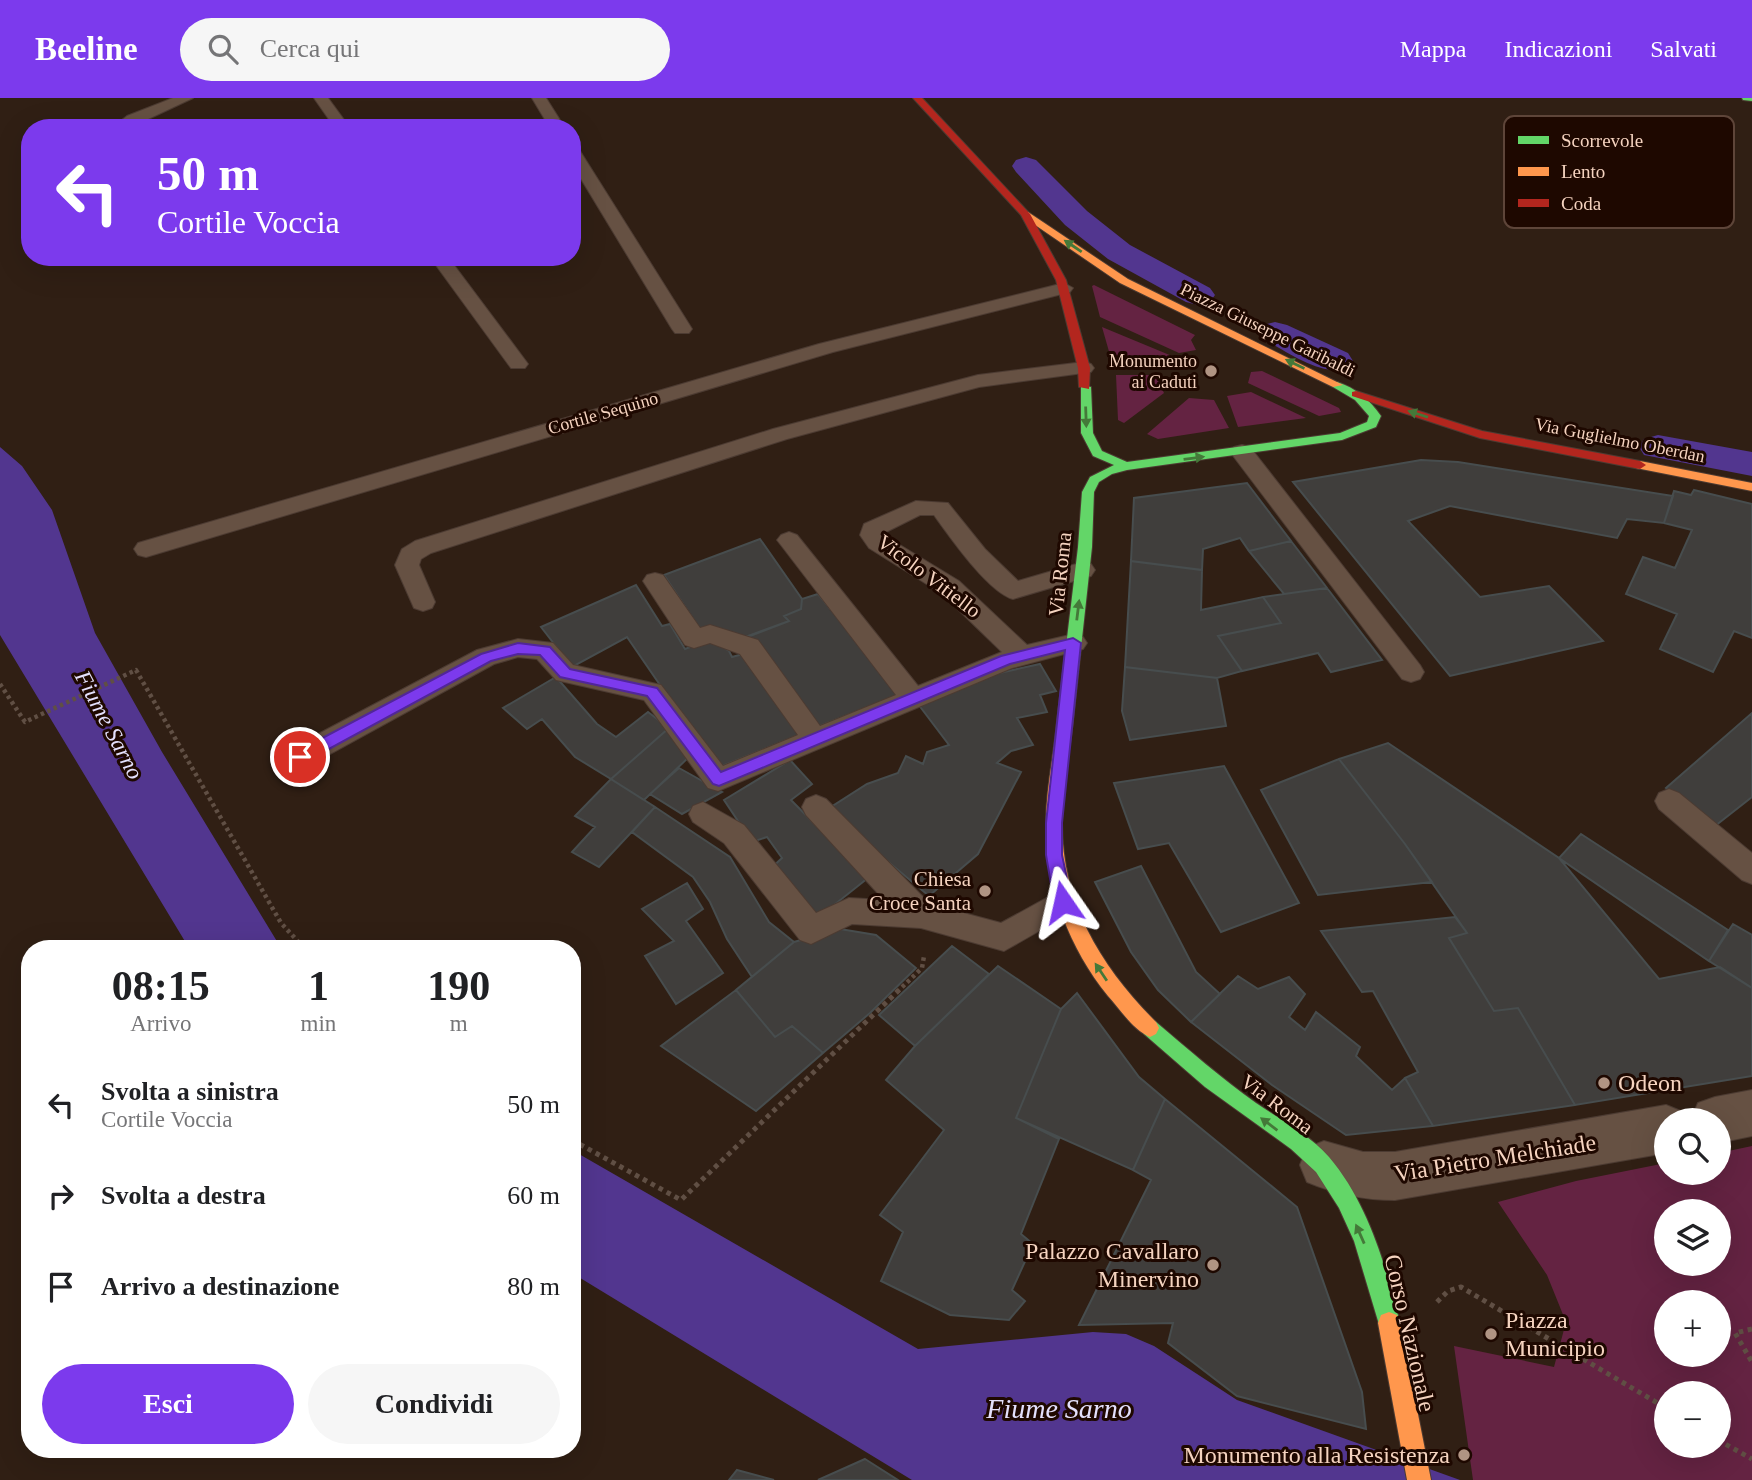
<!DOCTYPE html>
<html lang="it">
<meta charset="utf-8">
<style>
body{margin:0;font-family:"Times New Roman",serif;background:#f6f6f6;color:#202124;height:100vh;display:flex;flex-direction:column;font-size:26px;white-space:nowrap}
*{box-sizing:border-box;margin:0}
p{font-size:23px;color:#757577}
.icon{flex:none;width:38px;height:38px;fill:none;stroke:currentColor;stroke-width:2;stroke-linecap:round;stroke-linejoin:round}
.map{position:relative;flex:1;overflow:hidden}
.side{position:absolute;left:21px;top:842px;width:560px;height:518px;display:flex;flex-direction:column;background:#fff;border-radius:28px;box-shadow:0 7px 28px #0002}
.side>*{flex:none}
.banner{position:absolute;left:21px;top:21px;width:560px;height:147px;border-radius:28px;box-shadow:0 7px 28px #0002;background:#7c3aed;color:#fff;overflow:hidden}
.buttons{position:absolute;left:1654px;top:1010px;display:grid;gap:14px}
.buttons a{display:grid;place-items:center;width:77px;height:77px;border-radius:50%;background:#fff;box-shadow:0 7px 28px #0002;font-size:35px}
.pin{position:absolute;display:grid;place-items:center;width:60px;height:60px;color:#fff;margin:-30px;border:4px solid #fff;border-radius:50%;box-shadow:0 2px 7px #0007}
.me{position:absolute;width:77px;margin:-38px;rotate:349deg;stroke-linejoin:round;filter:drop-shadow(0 0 5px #0008)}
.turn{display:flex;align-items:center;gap:24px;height:147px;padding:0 21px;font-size:32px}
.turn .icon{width:91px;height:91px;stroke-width:2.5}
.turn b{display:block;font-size:49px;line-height:60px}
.eta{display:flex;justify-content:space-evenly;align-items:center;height:119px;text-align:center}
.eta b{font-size:42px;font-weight:700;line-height:49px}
.cta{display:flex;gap:14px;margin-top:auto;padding:14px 21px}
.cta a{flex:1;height:80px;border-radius:42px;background:#7c3aed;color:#fff;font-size:28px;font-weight:700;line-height:80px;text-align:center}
.cta a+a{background:#f6f6f6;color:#202124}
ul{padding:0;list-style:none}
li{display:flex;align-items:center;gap:21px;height:91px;padding:0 21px}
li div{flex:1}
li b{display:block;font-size:26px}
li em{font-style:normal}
header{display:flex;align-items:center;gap:42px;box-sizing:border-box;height:98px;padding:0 35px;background:#7c3aed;color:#fff}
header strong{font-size:33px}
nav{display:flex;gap:38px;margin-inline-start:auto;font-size:24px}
.search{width:490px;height:63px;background:#f6f6f6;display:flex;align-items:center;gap:18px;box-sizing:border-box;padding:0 24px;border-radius:38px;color:#757577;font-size:26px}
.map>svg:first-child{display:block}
.green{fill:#642342;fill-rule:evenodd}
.water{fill:#52368f}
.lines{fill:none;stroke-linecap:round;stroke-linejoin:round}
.canal{fill:#52368f;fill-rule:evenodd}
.building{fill:#403e3c;stroke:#474d4e;stroke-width:2}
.lane-casing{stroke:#4c3b32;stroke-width:2}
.street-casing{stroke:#4c3b32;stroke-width:2}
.fast-casing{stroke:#4c3b32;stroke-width:2}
.slow-casing{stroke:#4c3b32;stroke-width:2}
.jam-casing{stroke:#4c3b32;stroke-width:2}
.path-far1{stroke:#604f44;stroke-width:4.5;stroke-dasharray:3.5 3.5;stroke-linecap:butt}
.path{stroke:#604f44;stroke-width:5;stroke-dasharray:4.5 4.5;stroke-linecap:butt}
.lane{fill:#665143;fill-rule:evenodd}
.street{fill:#665143;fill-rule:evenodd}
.fast{fill:#63d668;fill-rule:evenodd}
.slow{fill:#ff974d;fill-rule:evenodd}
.jam{fill:#b3261e;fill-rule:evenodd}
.oneway{fill:#447939}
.route{fill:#7c3aed;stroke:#51269a;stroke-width:2}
.poi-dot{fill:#b09483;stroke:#1e0800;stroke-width:2.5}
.labels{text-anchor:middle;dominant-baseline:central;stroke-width:6;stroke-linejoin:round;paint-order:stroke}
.far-street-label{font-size:18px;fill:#f5d3bf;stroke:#1e0800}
.far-poi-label{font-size:18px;fill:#f5d3bf;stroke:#1e0800;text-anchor:end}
.street-label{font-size:21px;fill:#f5d3bf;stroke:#1e0800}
.poi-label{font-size:21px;fill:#f5d3bf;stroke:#1e0800;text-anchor:end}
.water-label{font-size:23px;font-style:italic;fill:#e4e0fc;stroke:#1e0800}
.near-poi-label{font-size:24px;fill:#f5d3bf;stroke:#1e0800;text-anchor:start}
.near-street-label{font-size:24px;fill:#f5d3bf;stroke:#1e0800}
.near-water-label{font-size:28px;font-style:italic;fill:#e4e0fc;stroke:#1e0800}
.key{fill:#1e0800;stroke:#5e4539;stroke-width:2}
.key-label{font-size:19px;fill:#f5d3bf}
</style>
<header>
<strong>Beeline</strong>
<div class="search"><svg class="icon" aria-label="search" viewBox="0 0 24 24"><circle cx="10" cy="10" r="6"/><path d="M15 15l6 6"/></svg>Cerca qui</div>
<nav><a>Mappa</a><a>Indicazioni</a><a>Salvati</a></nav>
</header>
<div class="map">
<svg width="1752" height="1382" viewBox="0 0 1752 1382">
<rect width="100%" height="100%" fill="#301f14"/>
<path class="green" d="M1094 187 1195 237 1191 242 1196 252 1179 255 1100 219 1092 188Z
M1102 229 1172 258 1157 270 1114 271Z
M1262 273 1339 310 1341 314 1319 318 1248 285 1251 274Z
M1116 277H1155L1164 295 1124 325 1118 322Z
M1251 294 1306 320 1238 329 1227 298Z
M1189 300 1214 302 1229 330 1158 341 1147 336Z
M1752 1048V1382H1473L1454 1248 1554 1269 1566 1224 1547 1177 1498 1104 1576 1083 1666 1065V1074H1718L1719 1055ZM1718 1113V1166H1666V1113ZM1718 1204V1256H1666V1204ZM1718 1295V1348H1666V1295Z"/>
<path class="water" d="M0 349 22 368 52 412 95 535 162 654 281 850H189L0 537Z
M572 1052 918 1251 1093 1234 1126 1236 1154 1248 1237 1302 1460 1382H912L572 1175Z"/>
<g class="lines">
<path class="canal" d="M1026 59 1036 62 1087 113 1130 147 1210 190 1215 197 1210 204 1198 207 1186 204 1108 161 1065 127 1016 74 1012 68 1016 62Z
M1275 224 1287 227 1348 255 1353 263 1348 271C1319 278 1288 254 1263 241L1258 234 1263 227Z
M1658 337 1752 354V378L1644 357 1639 349 1644 341Z"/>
</g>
<path class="building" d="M1421 362 1458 364 1673 398 1664 425 1627 421 1617 440 1450 408 1408 423 1480 499 1549 488 1603 543 1450 578 1293 384Z
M1247 385 1291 443 1249 453 1240 440 1203 451 1202 472 1131 463 1134 400Z
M1694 392 1752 406V540L1734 533 1713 574 1660 551 1677 516 1626 496 1643 459 1675 470 1692 432 1664 425 1674 393 1691 397Z
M760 441 802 501 801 511 784 518 789 523 740 541 702 534 664 477Z
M1291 443 1327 490 1284 496 1249 453Z
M1131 463 1202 472 1201 512 1263 499 1281 525 1218 538 1242 573 1217 580 1125 569Z
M636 487 662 528 670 526 685 551 711 541 729 553 732 559 743 556 799 637 717 670 627 539 572 569 541 529Z
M1327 490 1382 562 1331 574 1318 555 1242 573 1218 538 1281 525 1263 499Z
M818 496 901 596 817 629 750 538 789 523 784 518 801 511 802 501Z
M1040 566 1056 593 1040 597 1047 614 1017 620 1033 647 1011 653 997 665 1021 674 978 756 929 798 861 741 831 709 867 686 898 675 906 658 923 666 927 654 949 647 918 606 972 581Z
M1125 569 1217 580 1226 628 1130 642 1122 613Z
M556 579 597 626 616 639 648 614 669 630 611 681 575 659 542 621 527 631 503 610Z
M1752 615V699L1715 728 1666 690Z
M669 630 690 658 644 702 611 681Z
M1388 645 1559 760 1659 881 1720 869 1752 890V978L1575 1007 1518 910 1494 913 1449 840 1467 835 1405 746 1339 661Z
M1339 661 1405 746 1432 784 1318 797 1261 692Z
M790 662 812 686 791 702 868 780 819 819 770 771 782 760 767 739 752 744 724 702Z
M1224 668 1299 805 1221 834 1169 745 1138 751 1114 685Z
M679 670 722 694 682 716 650 696Z
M611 681 655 709 599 769 572 754 595 729 575 718Z
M655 709 730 759 769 824 794 844 752 879 727 841 710 804 693 779 632 734Z
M1581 736 1728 832 1709 863 1559 760Z
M1141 768 1196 874 1220 896 1191 924 1158 892 1131 854 1095 784Z
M687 785 703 811 686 823 723 875 676 906 645 858 674 843 642 811Z
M1455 819 1467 835 1449 840 1494 913 1518 910 1575 1007 1433 1028 1405 980 1418 974 1373 893 1362 894 1321 833Z
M1733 826 1752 837V890L1709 863Z
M840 831 876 837 916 870 870 915 823 955 792 928 775 939 736 892 794 844Z
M952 848 989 876 915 948 879 917Z
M998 868 1061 911 1016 1020 1059 1041 1021 1136 1033 1146 1012 1192 1025 1203 1009 1222 950 1217 881 1183 903 1134 880 1117 944 1032 886 982 915 948Z
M1238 878 1258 891 1289 879 1305 896 1289 919 1305 932 1316 914 1360 949 1356 958 1392 992 1405 980 1433 1028 1346 1037 1272 987 1191 924Z
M736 892 775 939 792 928 823 955 756 1013 661 948Z
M1077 895 1139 979 1165 1001 1133 1072 1016 1020 1061 911Z
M1165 1001 1297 1109 1362 1294 1366 1331 1237 1298 1168 1245 1173 1225 1079 1227 1151 1082 1133 1072Z
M865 1361 898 1382H818Z
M737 1372 774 1382H729Z"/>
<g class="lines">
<defs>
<path id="lane" d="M173 0H193L129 30H112L127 18Z
M314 0H328L350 30H335Z
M532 0H546L565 30H550Z
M572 48 580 53 692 231 689 235H675L672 231 572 66Z
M430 159H448L525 262 528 266 525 270H511Z
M1064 185 1073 190 1070 194 833 254 146 459 138 457 134 451 138 445 819 246Z
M1084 264 1091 266 1094 270 1091 274 979 289 787 341 431 455 421 461 419 467 435 504 432 510 423 513 414 510 395 467 402 451 415 443 773 331 978 277Z
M1242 347 1250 349 1420 567 1424 574 1420 581 1411 584 1402 581 1234 359 1231 354 1234 349Z
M916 403 948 405 985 451 1018 483 1083 464 1091 466 1095 472 1091 478 1013 501C988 494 950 439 934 417H920L884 435 885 438 959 483 1027 547 1074 536 1083 539 1087 545 1083 551 1012 570 718 693 708 690 644 602 556 582 537 561 518 559 494 566 310 667 300 670 290 667 286 659 290 651 477 552 518 541 553 545 573 567 661 587 723 668 798 637 740 556 710 545 694 550 685 547 643 483 647 477 655 475 663 477 700 530 710 527 758 542 820 628 896 597 781 447 777 442 781 437 789 434 797 437 918 588 1002 554 941 495 869 450 860 437 864 426Z
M1669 691 1679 695 1752 755V786L1742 782 1659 711 1655 703 1659 695Z
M816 697 826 701 930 806 1001 825 1063 791 1074 795 1078 804 1074 813 1004 853 921 830 852 826 811 846 800 842 724 745 693 724 689 716 693 708 703 704 744 727 816 815 849 800 884 802 806 717 802 709 806 701Z"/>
<path id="street" d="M1752 992V1038L1718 1045V1022H1691L1698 1005 1715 999Z
M1666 1007 1683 1014 1686 1022H1666V1055L1395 1102C1363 1102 1336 1096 1307 1084L1300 1067 1307 1050 1324 1043 1363 1054H1395Z"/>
<path id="fast" d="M1742 0H1752V3L1743 2Z
M1337 284C1356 290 1370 302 1381 318L1376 329 1342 342 1127 372 1112 376 1099 384 1094 394 1092 449 1073 623 1070 627H1060L1057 623 1078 449 1082 394 1090 379 1114 367 1093 358 1081 335V287L1091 289 1093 335 1102 353 1127 364 1340 335 1367 324 1369 318 1355 302 1333 289V285Z
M1150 921 1156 924C1189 952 1221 980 1256 1005 1281 1022 1309 1036 1329 1059 1368 1105 1386 1168 1400 1225L1397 1233 1389 1236 1381 1233 1354 1143 1339 1110 1316 1074 1291 1051 1205 989 1144 936 1141 930 1144 924Z"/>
<path id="slow" d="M1022 114H1028L1128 181 1343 287 1333 289 1120 185 1022 118Z
M1640 363 1752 385V393L1636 370V364Z
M1065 617 1073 623C1069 657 1062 691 1062 725 1062 805 1101 869 1156 924L1159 930 1156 936 1150 939C1133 932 1120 911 1108 898 1069 850 1045 787 1046 724 1046 690 1054 657 1057 623Z
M1389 1214 1397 1217 1400 1225 1431 1382H1407L1378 1225 1381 1217Z"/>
<path id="jam" d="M913 0H922L1030 116 1066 182 1090 270 1089 291 1079 289 1078 270 1056 182 1021 117Z
M1356 293 1482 333 1640 363 1646 367 1640 371 1480 340 1352 298V294Z"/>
</defs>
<use href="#lane" class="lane-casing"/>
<use href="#street" class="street-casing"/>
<use href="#fast" class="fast-casing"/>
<use href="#slow" class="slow-casing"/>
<use href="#jam" class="jam-casing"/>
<path class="path-far1" d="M0 586 25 624 136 572 281 825 304 850
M897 894 922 870 924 858"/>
<path class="path" d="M572 1042 681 1102 899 892
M1437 1204 1448 1193 1461 1189 1666 1310
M1752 1231 1735 1235 1752 1264
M1718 1342 1752 1361"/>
<use href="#lane" class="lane"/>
<use href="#street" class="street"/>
<use href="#fast" class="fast"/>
<use href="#slow" class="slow"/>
<use href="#jam" class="jam"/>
</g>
<defs><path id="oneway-solid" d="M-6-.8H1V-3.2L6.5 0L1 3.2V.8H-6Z" transform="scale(1.75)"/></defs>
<g class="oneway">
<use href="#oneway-solid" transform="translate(1073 148) rotate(-146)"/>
<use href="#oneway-solid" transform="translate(1295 266) rotate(-154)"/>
<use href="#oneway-solid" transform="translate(1418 316) rotate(-162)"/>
<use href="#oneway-solid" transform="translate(1086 319) rotate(88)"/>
<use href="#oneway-solid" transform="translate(1194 360) rotate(-7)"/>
<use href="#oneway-solid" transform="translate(1078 512) rotate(-83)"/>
<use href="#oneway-solid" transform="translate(1101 874) rotate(-124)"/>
<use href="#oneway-solid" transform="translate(1269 1026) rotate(-143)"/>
<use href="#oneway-solid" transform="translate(1360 1136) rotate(-114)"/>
</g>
<path class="route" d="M1073 540 1081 545 1062 725V757L1072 804 1069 809 1063 811 1057 809 1054 804 1046 757V725L1065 552 1010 566 719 688 713 686 647 598 560 579 540 557 518 556 491 563 305 664 300 665 292 659 294 655 481 556 518 545 550 549 570 571 657 590 721 674 1001 558Z"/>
<g class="poi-dot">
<circle cx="1211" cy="273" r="7"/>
<circle cx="985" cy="793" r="7"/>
<circle cx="1604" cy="985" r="7"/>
<circle cx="1213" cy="1167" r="7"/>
<circle cx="1491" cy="1236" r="7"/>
<circle cx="1464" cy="1357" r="7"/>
</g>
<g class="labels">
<g class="far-street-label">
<text transform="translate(1268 232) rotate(26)">Piazza Giuseppe Garibaldi</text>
<text transform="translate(603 315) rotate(-16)">Cortile Sequino</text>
<text transform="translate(1620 342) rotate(11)">Via Guglielmo Oberdan</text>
</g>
<g class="far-poi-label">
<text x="1197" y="263">Monumento<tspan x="1197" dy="21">ai Caduti</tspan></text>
</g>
<g class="street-label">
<text transform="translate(1060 476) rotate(-84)">Via Roma</text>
<text transform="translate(929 478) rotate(37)">Vicolo Vitiello</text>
<text transform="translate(1277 1006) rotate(37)">Via Roma</text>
</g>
<g class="poi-label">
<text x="971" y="781">Chiesa<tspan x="971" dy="24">Croce Santa</tspan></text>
</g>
<g class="water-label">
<text transform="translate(109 627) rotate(62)">Fiume Sarno</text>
</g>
<g class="near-poi-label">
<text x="1618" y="985">Odeon</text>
<text x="1199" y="1153" text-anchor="end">Palazzo Cavallaro<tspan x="1199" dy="28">Minervino</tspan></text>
<text x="1505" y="1222">Piazza<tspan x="1505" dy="28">Municipio</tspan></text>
<text x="1450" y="1357" text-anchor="end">Monumento alla Resistenza</text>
</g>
<g class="near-street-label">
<text transform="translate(1495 1060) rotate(-9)">Via Pietro Melchiade</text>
<text transform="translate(1410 1235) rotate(77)">Corso Nazionale</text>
</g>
<g class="near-water-label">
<text x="1059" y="1310">Fiume Sarno</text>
</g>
</g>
<rect x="1504" y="18" width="230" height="112" rx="10" class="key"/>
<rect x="1518" y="38" width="31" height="8" fill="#63d668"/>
<rect x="1518" y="69" width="31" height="9" fill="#ff974d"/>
<rect x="1518" y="101" width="31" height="8" fill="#b3261e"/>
<g class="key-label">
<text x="1561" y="49">Scorrevole</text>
<text x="1561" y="80">Lento</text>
<text x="1561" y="112">Coda</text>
</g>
</svg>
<div class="buttons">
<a><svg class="icon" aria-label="search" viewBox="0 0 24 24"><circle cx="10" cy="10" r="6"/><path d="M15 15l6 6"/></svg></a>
<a><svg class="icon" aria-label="layers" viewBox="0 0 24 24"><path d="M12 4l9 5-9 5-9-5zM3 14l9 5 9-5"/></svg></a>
<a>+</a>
<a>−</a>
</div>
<div class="pin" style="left:300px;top:659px;background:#d93025"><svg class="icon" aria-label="arrive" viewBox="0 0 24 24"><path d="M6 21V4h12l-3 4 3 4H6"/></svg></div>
<svg class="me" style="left:1063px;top:804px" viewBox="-20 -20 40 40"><path d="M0-17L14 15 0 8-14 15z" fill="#7c3aed" stroke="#fff" stroke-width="4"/></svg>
<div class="banner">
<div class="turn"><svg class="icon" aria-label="left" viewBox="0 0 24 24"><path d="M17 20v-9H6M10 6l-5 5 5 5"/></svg><div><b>50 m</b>Cortile Voccia</div></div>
</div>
<section class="side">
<div class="eta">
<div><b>08:15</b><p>Arrivo</p></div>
<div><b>1</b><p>min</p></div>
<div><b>190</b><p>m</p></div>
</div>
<ul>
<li><svg class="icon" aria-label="left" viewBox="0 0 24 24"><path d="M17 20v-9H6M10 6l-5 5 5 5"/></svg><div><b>Svolta a sinistra</b><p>Cortile Voccia</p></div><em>50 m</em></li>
<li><svg class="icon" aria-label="right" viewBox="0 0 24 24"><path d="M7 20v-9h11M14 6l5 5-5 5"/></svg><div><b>Svolta a destra</b></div><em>60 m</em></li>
<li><svg class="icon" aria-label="arrive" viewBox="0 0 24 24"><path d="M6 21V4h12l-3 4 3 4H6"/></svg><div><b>Arrivo a destinazione</b></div><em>80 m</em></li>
</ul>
<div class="cta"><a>Esci</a><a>Condividi</a></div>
</section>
</div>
